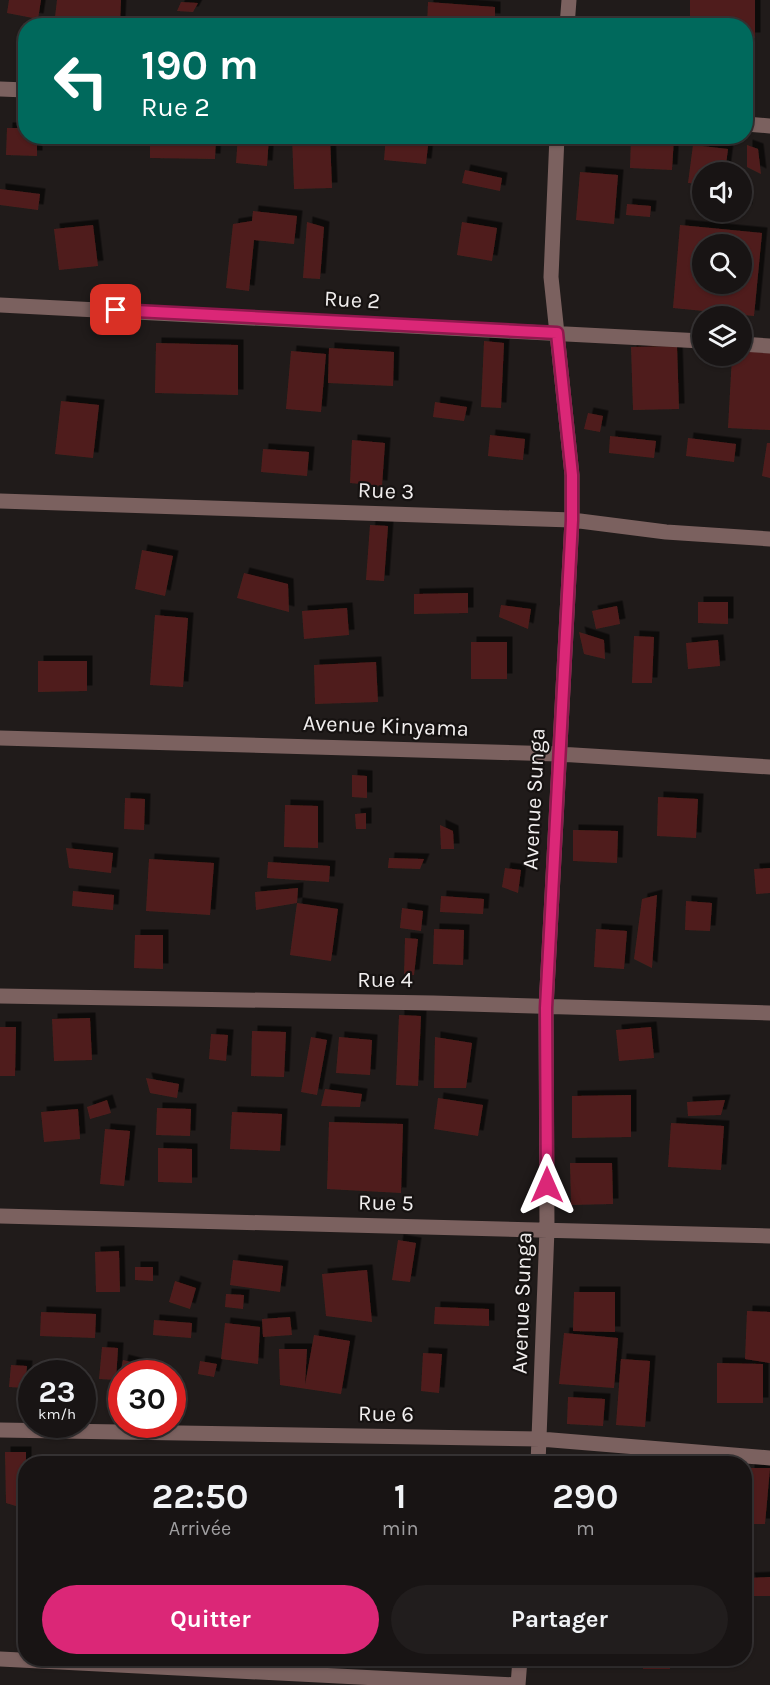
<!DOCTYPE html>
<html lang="fr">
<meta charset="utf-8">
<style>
body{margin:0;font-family:Karla,sans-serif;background:#211d1d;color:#f1f3f6;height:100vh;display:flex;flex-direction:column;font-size:22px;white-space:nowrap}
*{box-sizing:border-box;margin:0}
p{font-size:20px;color:#9f9ea0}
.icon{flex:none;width:33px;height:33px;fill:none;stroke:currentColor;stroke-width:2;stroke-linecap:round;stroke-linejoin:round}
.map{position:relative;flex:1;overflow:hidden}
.sheet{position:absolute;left:18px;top:1456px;width:734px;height:210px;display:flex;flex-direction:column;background:#181414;border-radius:24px;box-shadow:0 2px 4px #0004,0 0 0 2px #363334}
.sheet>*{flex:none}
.top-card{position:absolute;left:18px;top:18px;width:735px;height:126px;border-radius:24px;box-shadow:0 2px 4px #0004,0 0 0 2px #363334;background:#00695c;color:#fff;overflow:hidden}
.tools{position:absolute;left:692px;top:162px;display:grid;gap:12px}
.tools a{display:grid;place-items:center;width:60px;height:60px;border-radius:50%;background:#181414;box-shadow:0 2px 4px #0004,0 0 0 2px #363334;font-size:30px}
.speed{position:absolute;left:18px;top:1360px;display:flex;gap:12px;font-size:30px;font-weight:700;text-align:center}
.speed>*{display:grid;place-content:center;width:78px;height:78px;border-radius:50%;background:#181414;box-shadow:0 2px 4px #0004,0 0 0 2px #363334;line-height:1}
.speed small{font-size:15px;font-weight:400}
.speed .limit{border:9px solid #d22;background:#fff;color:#111}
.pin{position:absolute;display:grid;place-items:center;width:51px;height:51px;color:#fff;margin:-26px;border-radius:12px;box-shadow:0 3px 9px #0006}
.me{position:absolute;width:66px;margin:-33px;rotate:0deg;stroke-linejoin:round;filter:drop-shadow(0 0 4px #0008)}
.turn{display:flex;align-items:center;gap:21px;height:126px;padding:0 24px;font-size:27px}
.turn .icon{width:78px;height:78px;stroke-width:2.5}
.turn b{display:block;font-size:42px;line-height:51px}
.eta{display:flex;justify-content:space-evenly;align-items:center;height:102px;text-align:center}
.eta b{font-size:36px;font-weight:700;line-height:42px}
.cta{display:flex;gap:12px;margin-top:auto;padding:12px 24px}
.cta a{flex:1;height:69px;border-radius:36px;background:#db2777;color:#fff;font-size:24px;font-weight:700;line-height:69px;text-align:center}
.cta a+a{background:#211d1d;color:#f1f3f6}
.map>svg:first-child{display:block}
.building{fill:#4f1f1c;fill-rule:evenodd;filter:url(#shadow)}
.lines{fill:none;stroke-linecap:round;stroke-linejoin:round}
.minor{stroke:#7b615f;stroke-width:15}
.route-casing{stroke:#8e194d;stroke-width:15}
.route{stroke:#db2777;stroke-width:10}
.labels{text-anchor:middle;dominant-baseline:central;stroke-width:4.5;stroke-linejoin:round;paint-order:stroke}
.street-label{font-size:22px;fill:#f1eeee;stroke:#161211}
</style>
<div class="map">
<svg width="770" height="1685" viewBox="0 0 770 1685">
<defs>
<filter id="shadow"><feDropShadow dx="5.5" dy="-5.5" stdDeviation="0" flood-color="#0009"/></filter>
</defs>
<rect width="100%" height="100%" fill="#201b1a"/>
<path class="building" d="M9 0H41L38 19 7 13Z
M57 0H121L120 23 55 17Z
M690 0H755V38H746V26H690Z
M181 2 198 3 193 12 177 11Z
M428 2 495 7V19L445 16 444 26H427Z
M7 128H26V136H37V156L6 155Z
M150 136H216L215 159 150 158Z
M238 136H269L267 166 236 163Z
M292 136H330L332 188 294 189Z
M386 136H429L426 164 384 160Z
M513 136H527V142L514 143Z
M631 136 674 137 672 170 630 168Z
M693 145 728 149 725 172H702V184L688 183Z
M747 145 758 149 761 174 747 167Z
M465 170 502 178 500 191 462 183Z
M580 172 618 175 614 224 576 220Z
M0 189 40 194 38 210 0 205Z
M741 198H746L747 210H741Z
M627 204 651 206 650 217 626 215Z
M253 211 297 216 294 244 254 240 249 291 226 288 233 224 252 221Z
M307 222 324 227 320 279 303 278Z
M462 222 497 228 492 261 457 255Z
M93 225 98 266 59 270 54 229Z
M680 225 762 233 754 316 673 308ZM702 244H741V284H702Z
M484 341 504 343 501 408 481 407Z
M156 343 238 345V395L155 393Z
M677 346 679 409 633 410 631 347Z
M329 348 394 352 393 386 328 383Z
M291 351 326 354 321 412 286 409Z
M741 351 770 353V430L728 428 732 356H741Z
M61 401 99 405 93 458 55 454Z
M435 402 467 407 464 421 433 417Z
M588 413 603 416 600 432 584 429Z
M490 435 525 439 523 460 488 456Z
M610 436 656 441 654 458 609 453Z
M688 438 736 444 734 462 686 456Z
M352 440 385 443 382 486 350 483Z
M767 443H770V478L762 476Z
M263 449 309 452 307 476 261 472Z
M370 525 388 526 384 581 366 580Z
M142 550 173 556 165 596 135 589Z
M244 573 288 584 289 612 237 598Z
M468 593V613L414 614V594Z
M698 602H728V624L698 623Z
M501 605 531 609 528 629 499 617Z
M617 606 620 624 596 629 592 611Z
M347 608 349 635 304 639 302 611Z
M155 615 188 618 183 687 150 685Z
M579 632 604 640 605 659 584 654Z
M634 636 654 637 652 683H632Z
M718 640 720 666 688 669 686 643Z
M471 642H507V679H471Z
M38 661H87V691L38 692Z
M376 662 378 702 315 704 314 665Z
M352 775 367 776V798L352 797Z
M658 797 698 799 696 838 657 836Z
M125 798 145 799 144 830 124 829Z
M285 805 318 806V848L284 847Z
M366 813V829H356L355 814Z
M440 825 453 831 454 849H441Z
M573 830 618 831 617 863 573 861Z
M66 848 113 853 111 873 69 868Z
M389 858 424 859 420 869 388 868Z
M149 859 214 863 210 915 146 911Z
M268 862 330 866 329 882 267 878Z
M505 868 521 870 518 893 502 887Z
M770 868V893L756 894 754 869Z
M298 888 297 903 256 910 255 892Z
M73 891 114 895 113 910 72 906Z
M657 895 652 968 634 959 642 899Z
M441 896 484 899 483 914 440 912Z
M686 901 712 903 710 931 685 930Z
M297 903 338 909 331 961 290 955Z
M402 908 423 911 421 931 400 928Z
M434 929 464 930 463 965 433 964Z
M596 929 627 931 624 969 594 967Z
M135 935H163V969L134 968Z
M405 938 418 939 414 975 404 976Z
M399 1015 421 1016 418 1086 396 1085Z
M90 1018 92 1060 54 1061 52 1019Z
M0 1027H16L15 1076H0Z
M651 1027 654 1058 619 1061 616 1030Z
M252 1031 286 1032 284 1077 251 1076Z
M211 1034 228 1035 226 1061 209 1059Z
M311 1037 327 1040 317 1095 301 1092Z
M339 1037 372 1040 370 1075 336 1073Z
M435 1037 472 1043 466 1088H434Z
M146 1078 179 1084 177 1098 150 1093Z
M325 1089 362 1094 360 1107 321 1106Z
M631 1095V1137L572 1138V1096Z
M438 1098 483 1105 478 1136 434 1129Z
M107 1100 111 1113 90 1119 87 1107Z
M725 1100 721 1115 688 1116 687 1102Z
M157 1108 191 1109 190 1136 156 1135Z
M78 1109 80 1139 44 1142 41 1112Z
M232 1112 282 1114 280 1151 230 1149Z
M329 1122 403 1124 401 1193 327 1189Z
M671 1123 724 1126 721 1170 668 1167Z
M105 1129 130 1131 124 1186 100 1184Z
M158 1148 192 1149V1183L158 1182Z
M570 1163H612L613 1204 571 1205Z
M398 1240 416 1243 410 1282 392 1280Z
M119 1251 120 1292H96L95 1252Z
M233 1260 283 1266 280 1292 230 1285Z
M135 1267H153V1281L135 1280Z
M367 1270 372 1322 326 1316 322 1274Z
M175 1281 196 1288 190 1309 169 1302Z
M574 1292H615V1332L573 1331Z
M226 1294 244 1295 243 1309 225 1307Z
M435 1307 489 1309V1326L434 1324Z
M747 1311 770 1312V1363L745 1359Z
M41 1312 96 1314 95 1338 40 1336Z
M290 1317 292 1335 263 1337 262 1319Z
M154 1320 192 1323 191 1338 153 1335Z
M225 1323 260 1327 258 1364 221 1359Z
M564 1333 618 1338 614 1388 559 1384Z
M314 1335 350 1341 341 1394 280 1385 279 1349H307L305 1385Z
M102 1347 118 1348 116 1380 99 1379Z
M423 1353 442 1354 439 1393 421 1391Z
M621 1359 650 1361 645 1427 616 1425Z
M123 1360 143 1365 141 1374H122V1387L118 1386Z
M200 1361 217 1364 214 1377 198 1374Z
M717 1363 763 1364V1403H717Z
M11 1365 27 1366 25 1388 9 1387Z
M568 1397 605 1399 603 1426 567 1424Z
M5 1452H26V1509L6 1503Z
M749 1468H770L765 1524H748Z
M770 1577V1596H752L749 1578Z
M642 1659H670V1669H643Z"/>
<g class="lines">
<path class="minor" d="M567 26 569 0
M0 89 26 90
M746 124 770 126
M0 305 702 341
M741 344 770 346
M0 501 572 520 666 532 770 539
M0 738 558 754 770 767
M0 996 433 1003 770 1013
M0 1216 770 1236
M0 1430 540 1439 770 1458
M538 1464 547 1229 546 1008 572 520V475L551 277 557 136
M0 1659 517 1685
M518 1685 520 1659"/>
</g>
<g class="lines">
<defs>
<path id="route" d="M116 310 557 333 572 475V520L546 1008 547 1185"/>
</defs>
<use href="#route" class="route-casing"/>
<use href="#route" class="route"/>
</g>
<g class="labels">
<g class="street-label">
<text transform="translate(352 300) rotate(3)">Rue 2</text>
<text transform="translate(386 491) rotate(2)">Rue 3</text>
<text transform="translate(386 726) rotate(2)">Avenue Kinyama</text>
<text transform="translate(534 799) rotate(-87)">Avenue Sunga</text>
<text x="385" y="980">Rue 4</text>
<text transform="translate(386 1203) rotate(1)">Rue 5</text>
<text transform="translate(522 1303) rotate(-88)">Avenue Sunga</text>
<text transform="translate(386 1414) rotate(1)">Rue 6</text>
</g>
</g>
</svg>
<div class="tools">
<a><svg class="icon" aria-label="sound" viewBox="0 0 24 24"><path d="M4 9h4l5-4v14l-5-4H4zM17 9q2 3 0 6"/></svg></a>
<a><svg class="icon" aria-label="search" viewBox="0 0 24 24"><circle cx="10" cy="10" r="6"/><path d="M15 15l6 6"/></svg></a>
<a><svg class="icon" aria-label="layers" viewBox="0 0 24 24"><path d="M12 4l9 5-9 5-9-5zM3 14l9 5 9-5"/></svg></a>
</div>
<div class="speed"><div>23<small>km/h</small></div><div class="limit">30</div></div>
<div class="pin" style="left:116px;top:310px;background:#d93025"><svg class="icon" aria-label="arrive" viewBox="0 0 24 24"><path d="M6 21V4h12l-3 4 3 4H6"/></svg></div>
<svg class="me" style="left:547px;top:1185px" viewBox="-20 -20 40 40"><path d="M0-17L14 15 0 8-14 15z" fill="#db2777" stroke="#fff" stroke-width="4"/></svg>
<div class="top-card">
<div class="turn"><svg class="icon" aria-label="left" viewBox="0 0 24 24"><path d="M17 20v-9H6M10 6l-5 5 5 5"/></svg><div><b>190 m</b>Rue 2</div></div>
</div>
<section class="sheet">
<div class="eta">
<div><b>22:50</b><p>Arrivée</p></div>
<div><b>1</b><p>min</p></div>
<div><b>290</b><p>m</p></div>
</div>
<div class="cta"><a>Quitter</a><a>Partager</a></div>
</section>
</div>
